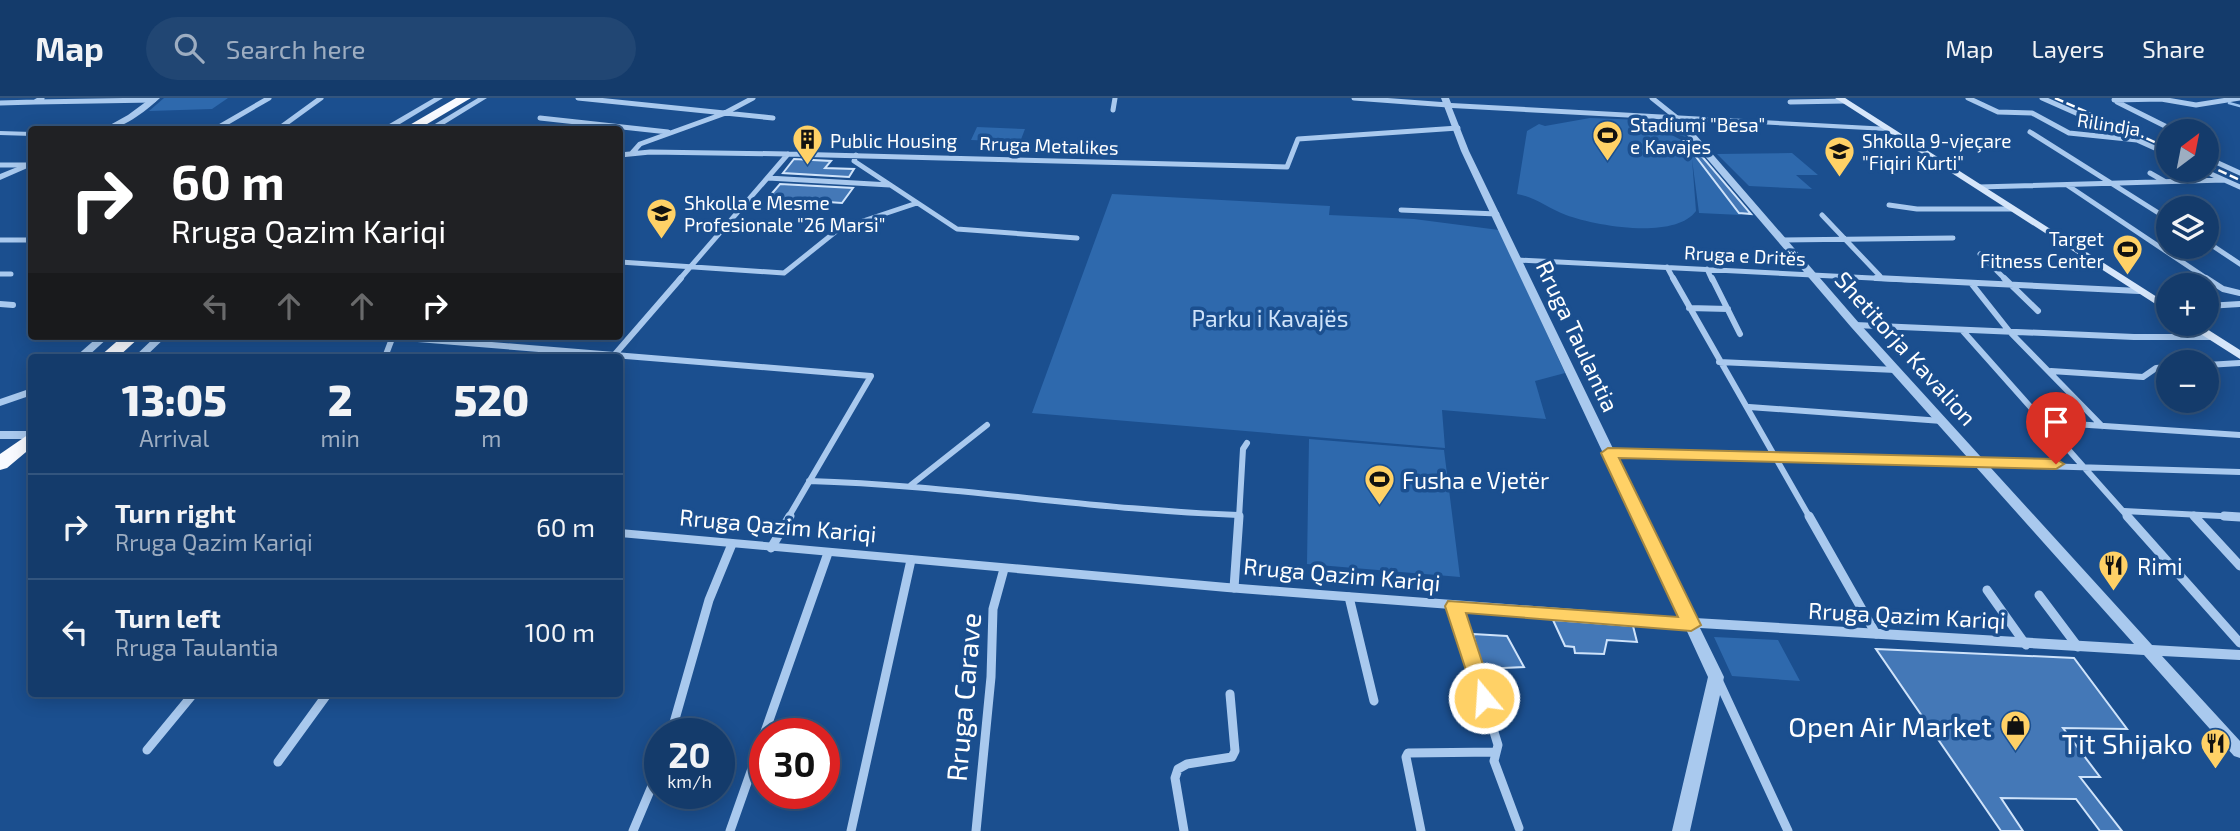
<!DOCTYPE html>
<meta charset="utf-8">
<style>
body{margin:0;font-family:"Exo 2",sans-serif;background:#214673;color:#f1f3f6;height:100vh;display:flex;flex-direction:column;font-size:26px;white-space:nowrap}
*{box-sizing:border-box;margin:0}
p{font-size:23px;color:#9dadc1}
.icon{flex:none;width:38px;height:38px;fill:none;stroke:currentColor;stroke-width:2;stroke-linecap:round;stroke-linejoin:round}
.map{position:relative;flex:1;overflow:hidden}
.drawer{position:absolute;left:28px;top:256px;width:595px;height:343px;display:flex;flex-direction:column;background:#143b6b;border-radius:7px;box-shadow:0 4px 18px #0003,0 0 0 2px #33557e}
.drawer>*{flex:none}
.hud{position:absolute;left:28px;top:28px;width:595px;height:214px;border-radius:7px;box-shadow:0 4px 18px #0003,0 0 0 2px #33557e;background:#202124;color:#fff;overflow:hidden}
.needle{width:46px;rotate:32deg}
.tools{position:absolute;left:2156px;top:21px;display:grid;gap:14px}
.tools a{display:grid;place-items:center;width:63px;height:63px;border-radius:50%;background:#143b6b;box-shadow:0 4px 18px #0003,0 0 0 2px #33557e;font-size:35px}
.speed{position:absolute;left:644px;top:620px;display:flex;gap:14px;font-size:35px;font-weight:700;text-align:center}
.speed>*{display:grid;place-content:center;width:91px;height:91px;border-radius:50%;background:#143b6b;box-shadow:0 4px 18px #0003,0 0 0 2px #33557e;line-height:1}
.speed small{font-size:18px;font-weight:400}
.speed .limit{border:10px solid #d22;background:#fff;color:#111}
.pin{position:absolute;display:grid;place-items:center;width:60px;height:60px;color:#fff;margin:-72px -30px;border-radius:50% 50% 50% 0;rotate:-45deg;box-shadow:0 0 7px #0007}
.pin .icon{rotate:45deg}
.me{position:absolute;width:77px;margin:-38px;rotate:342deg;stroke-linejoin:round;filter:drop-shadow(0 0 5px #0008)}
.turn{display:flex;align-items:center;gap:24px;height:147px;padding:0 28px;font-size:32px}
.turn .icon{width:91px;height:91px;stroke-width:2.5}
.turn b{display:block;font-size:49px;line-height:60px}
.lanes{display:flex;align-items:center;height:66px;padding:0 28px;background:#0003;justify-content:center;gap:35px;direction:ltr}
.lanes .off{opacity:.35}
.eta{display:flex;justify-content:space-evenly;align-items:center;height:119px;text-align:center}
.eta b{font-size:42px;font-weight:800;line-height:49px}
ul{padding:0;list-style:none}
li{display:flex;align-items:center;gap:21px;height:105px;padding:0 28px;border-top:2px solid #33557e}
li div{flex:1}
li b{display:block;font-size:26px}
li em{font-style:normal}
header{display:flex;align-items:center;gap:42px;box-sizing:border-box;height:98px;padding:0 35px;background:#143b6b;border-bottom:2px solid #33557e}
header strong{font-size:33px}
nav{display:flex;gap:38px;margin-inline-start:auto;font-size:24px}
.search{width:490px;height:63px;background:#214673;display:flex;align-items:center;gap:18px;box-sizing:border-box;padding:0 24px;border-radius:38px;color:#9dadc1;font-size:26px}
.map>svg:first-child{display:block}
.green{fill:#2e69ad}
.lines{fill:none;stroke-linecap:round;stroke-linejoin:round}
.stream{stroke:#9cc4f0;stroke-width:2.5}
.building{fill:#4478b7;stroke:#cfe3fa;stroke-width:2}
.minor-far2{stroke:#a9c9ee;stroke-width:5}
.minor-far1{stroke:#a9c9ee;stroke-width:6}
.minor{stroke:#a9c9ee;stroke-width:9}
.tertiary{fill:#a9c9ee;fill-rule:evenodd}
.secondary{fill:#d6e6fa;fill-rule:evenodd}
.trunk{fill:#f8faff;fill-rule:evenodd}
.rail{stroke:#fff;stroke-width:2.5;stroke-dasharray:9 3.5;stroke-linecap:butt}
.route{fill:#ffd166;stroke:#a68842;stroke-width:2}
.labels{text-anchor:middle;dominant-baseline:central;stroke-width:7;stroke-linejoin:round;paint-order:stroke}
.far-poi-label{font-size:19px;fill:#fff;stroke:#1b4f8f;text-anchor:start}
.far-street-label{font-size:19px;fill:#fff;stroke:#1b4f8f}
.park-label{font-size:23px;fill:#cfe3fa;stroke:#1b4f8f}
.street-label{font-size:23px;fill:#fff;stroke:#1b4f8f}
.poi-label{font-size:23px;fill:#fff;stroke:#1b4f8f;text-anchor:start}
.near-street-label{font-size:28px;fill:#fff;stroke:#1b4f8f}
.near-poi-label{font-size:28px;fill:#fff;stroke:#1b4f8f;text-anchor:end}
</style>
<header>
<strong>Map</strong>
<div class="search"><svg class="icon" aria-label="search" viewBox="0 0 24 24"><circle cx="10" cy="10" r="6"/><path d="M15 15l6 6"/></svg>Search here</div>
<nav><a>Map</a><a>Layers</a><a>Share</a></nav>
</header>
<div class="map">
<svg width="2240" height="733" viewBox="0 0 2240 733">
<rect width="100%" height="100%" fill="#1b4f8f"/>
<path class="green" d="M164 0H228L212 11 149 13Z
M1590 20 1671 23 1686 39 1629 23 1668 35 1683 43 1741 117 1699 115 1692 61 1696 113C1675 142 1596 128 1566 117 1549 111 1536 99 1517 96L1527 33 1539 26 1545 28Z
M977 29 1025 31 1020 44 971 42Z
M1792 55 1818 77H1796L1812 91 1749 88 1717 56Z
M1112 96 1330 108 1329 117 1414 121 1499 132 1565 275 1535 283 1546 321 1442 312 1445 350 1032 315Z
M1309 341 1444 352 1460 479 1307 466Z
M1714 539 1778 542 1800 583 1732 578Z"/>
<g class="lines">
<path class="stream" d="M2229 5 2240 8"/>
</g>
<path class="building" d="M1684 43H1689L1751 116 1739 115Z
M794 61 831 63 825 70 854 71 849 79 783 75Z
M780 86 853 90 842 105 768 100Z
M1553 522 1633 528 1637 544 1607 542 1604 556 1575 555 1574 549 1565 548Z
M1473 536 1507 538 1524 569 1482 571Z
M1876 551 2074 560 2127 631 2063 630 2100 679H2080L2122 733H2100L2076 701 2001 700 2023 733H2001Z"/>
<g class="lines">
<path class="minor-far2" d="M42 0 35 4 154 2
M578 0 773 20
M1354 0 1448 7
M1652 0 1677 20
M1968 0 1998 14 2032 15 2069 35 2137 42 2168 56
M2042 0 2130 39
M2114 2 2161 1 2196 7 2240 0
M1790 4 1845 3
M2117 4 2175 33
M0 5 35 4
M1113 12 1115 0
M540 20 668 34
M214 32 269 0
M277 32 321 0
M2030 34 2168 121
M632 55 640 46 723 16 753 0
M620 57 650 54 788 56 1287 69 1298 41 1458 30
M856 57 854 63 957 131 1077 140
M2207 60 2240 75
M0 67H27
M2202 72 2240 89
M2150 75 2164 83
M768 80 890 87
M2067 87 2209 182
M1979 89 2224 82
M1889 107 1917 111H2011
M1401 112 1497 116
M1822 117 1880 178
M0 142H32
M1782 142 1953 140
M2207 144 2240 166
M1980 156 2006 182
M1517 162 1911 182
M620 164 784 175 839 131 917 105
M1667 169 1674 182
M1707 171 1712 182
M0 176H11
M679 182 788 56"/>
<path class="minor-far1" d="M1673 180 1810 420
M1712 180 1740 236
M1876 180 2139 193
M2004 180 2038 213
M2206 180 2223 191 2240 195
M1971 185 2009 233 2102 328
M0 206 13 207
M2207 208 2240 206
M1689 210 1728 211
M1855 227 2134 239H2212
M1962 232 2129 420
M393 239 871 278 788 420
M616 255 681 180
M385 259 393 238
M1719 264 1896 272
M2207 267 2240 265
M2051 273 2143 279 2156 270 2168 269
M1749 309 1942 323
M2044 324 2240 337
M1608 355 2240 374
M809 383C953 387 1094 412 1238 417
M911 387 987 327
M2124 413 2240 419
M2193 417 2196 420
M1239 420 1243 351 1247 345"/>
<path class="minor" d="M1809 418 1876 536
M2127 418 2240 545
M2194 418 2240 468
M2224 418 2240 419
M771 450 790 418
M1234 490 1239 418
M1987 492 2026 547
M2039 497 2078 549
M1349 499 1374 603
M1455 507 1498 647 1494 663 1519 730
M1719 584 1788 733
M671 635 709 502 732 446
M147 652 194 595
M278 664 328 595
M633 733 660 669
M730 733 828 455
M851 733 911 462
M976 733 991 579 993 511 1004 471
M1184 733 1175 680 1178 671 1187 666 1232 659 1235 653 1230 596
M1421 733 1406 659 1408 655 1496 654"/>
<path class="tertiary" d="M151 0H160C144 14 123 32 101 32L128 17Z
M434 0H443L390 32H379Z
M478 0H487L435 32H425Z
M1441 0H1449L1451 5 1889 29 1890 31 1886 33 1683 22 1859 225 2152 547 2240 552V562L2162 558 2240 643V660L2234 658 2144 557 1700 530 1724 579 1690 733H1672L1708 579 1685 529 1227 494 620 439V431L1227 485 1680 519 1461 53ZM1452 10 1674 22 1851 229 2134 546 1695 520 1469 53Z
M0 33 32 34V38L0 37Z
M32 63V68L0 82V76Z
M99 238H110L87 259H75Z
M156 238H167L145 259H134Z
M32 290V297L0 308V301Z
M0 333H32V341H0Z"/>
<path class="secondary" d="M1835 0H1845L2168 206V214Z
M2185 226H2199L2240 252V261Z"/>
<path class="trunk" d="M456 0H471L417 32H401Z
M123 238H141L118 259H99Z
M32 334V349L7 370 0 372V356Z"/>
<path class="rail" d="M2055 0 2168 50
M2207 67 2240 82"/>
</g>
<path class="route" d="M1608 350 2056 361 2064 366 2056 371 1619 360 1701 527 1691 533 1466 515 1494 600 1491 606H1477L1445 508 1448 503 1678 519 1601 355Z"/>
<defs>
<symbol id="stadium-pin" viewBox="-11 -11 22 30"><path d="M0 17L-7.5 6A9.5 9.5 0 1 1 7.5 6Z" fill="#ffd166" stroke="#1b4f8f"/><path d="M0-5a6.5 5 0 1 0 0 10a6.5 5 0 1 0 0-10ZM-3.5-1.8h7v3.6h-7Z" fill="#111"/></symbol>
<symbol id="building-pin" viewBox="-11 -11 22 30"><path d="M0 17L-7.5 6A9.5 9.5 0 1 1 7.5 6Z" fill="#ffd166" stroke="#1b4f8f"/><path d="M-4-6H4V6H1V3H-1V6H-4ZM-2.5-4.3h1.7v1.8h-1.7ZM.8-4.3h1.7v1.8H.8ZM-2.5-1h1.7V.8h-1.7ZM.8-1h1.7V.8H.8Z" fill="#111"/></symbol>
<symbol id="school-pin" viewBox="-11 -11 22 30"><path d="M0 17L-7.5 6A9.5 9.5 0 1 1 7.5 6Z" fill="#ffd166" stroke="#1b4f8f"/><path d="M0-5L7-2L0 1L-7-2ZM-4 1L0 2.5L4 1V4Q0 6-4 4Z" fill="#111"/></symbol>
<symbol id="restaurant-pin" viewBox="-11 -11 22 30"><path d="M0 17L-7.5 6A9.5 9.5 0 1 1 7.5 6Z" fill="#ffd166" stroke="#1b4f8f"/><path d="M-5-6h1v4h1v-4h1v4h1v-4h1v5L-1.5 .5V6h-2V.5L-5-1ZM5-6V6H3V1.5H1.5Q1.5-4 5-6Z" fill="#111"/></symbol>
<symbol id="shop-pin" viewBox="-11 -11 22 30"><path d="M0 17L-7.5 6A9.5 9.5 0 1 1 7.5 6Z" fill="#ffd166" stroke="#1b4f8f"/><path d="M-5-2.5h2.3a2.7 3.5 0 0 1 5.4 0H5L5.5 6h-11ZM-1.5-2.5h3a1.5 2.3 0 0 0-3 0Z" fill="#111"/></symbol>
</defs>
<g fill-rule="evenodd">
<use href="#stadium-pin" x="1590" y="20" width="35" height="47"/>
<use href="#building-pin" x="790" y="24" width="35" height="47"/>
<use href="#school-pin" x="1822" y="36" width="35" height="47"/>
<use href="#school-pin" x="644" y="98" width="35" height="47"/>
<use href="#stadium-pin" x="2110" y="134" width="35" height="47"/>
<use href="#stadium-pin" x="1362" y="364" width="35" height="47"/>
<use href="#restaurant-pin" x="2096" y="450" width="35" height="47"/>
<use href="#shop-pin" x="1998" y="610" width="35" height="47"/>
<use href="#restaurant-pin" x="2198" y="628" width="35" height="47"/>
</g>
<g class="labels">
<g class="far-poi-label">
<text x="1630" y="26">Stadiumi "Besa"<tspan x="1630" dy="22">e Kavajes</tspan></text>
<text x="830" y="42">Public Housing</text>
<text x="1862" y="42">Shkolla 9-vjeçare<tspan x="1862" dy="22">"Fiqiri Kurti"</tspan></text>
<text x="684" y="104">Shkolla e Mesme<tspan x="684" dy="22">Profesionale "26 Marsi"</tspan></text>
<text x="2104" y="140" text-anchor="end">Target<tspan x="2104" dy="22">Fitness Center</tspan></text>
</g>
<g class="far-street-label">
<text transform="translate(2109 26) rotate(9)">Rilindja</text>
<text transform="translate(1049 47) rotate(2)">Rruga Metalikes</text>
<text transform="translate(1745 157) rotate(3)">Rruga e Dritës</text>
</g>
<g class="park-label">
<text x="1270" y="220">Parku i Kavajës</text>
</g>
<g class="street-label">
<text transform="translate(1578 238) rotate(65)">Rruga Taulantia</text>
<text transform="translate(1906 250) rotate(48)">Shetitorja Kavalion</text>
<text transform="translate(778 427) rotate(5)">Rruga Qazim Kariqi</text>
<text transform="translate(1342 476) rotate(5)">Rruga Qazim Kariqi</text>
<text transform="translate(1907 517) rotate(3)">Rruga Qazim Kariqi</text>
</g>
<g class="poi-label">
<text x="1402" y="382">Fusha e Vjetër</text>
<text x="2137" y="468">Rimi</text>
</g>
<g class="near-street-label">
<text transform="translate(963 599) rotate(-85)">Rruga Carave</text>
</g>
<g class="near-poi-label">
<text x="1992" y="628">Open Air Market</text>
<text x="2193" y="645">Tit Shijako</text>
</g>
</g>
</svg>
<div class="tools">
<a><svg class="needle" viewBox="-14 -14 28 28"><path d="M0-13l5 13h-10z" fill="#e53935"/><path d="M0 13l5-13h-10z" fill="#9dadc1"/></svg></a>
<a><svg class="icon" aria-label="layers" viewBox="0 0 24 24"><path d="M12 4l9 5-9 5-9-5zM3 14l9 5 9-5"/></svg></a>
<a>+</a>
<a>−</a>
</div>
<div class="speed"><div>20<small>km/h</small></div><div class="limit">30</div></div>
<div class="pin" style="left:2056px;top:366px;background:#d93025"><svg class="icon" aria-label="arrive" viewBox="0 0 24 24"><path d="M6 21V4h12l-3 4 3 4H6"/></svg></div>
<svg class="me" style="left:1484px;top:600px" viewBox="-20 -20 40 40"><circle r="17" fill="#ffd166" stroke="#fff" stroke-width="3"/><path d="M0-11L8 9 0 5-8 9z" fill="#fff"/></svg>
<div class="hud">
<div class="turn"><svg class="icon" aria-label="right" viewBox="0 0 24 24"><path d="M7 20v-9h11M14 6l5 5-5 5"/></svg><div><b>60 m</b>Rruga Qazim Kariqi</div></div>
<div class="lanes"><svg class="icon off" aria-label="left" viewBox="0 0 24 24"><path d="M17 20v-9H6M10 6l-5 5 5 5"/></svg><svg class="icon off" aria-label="ahead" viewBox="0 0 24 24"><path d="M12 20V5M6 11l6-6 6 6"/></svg><svg class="icon off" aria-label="ahead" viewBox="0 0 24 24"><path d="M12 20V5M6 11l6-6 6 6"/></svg><svg class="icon" aria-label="right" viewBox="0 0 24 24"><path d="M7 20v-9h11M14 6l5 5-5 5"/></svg></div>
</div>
<section class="drawer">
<div class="eta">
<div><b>13:05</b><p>Arrival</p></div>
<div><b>2</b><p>min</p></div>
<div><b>520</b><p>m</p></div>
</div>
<ul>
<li><svg class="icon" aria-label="right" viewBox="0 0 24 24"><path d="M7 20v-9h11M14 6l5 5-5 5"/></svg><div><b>Turn right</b><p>Rruga Qazim Kariqi</p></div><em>60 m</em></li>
<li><svg class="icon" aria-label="left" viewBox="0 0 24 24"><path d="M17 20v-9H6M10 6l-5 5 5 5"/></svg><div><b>Turn left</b><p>Rruga Taulantia</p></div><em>100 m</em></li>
</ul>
</section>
</div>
